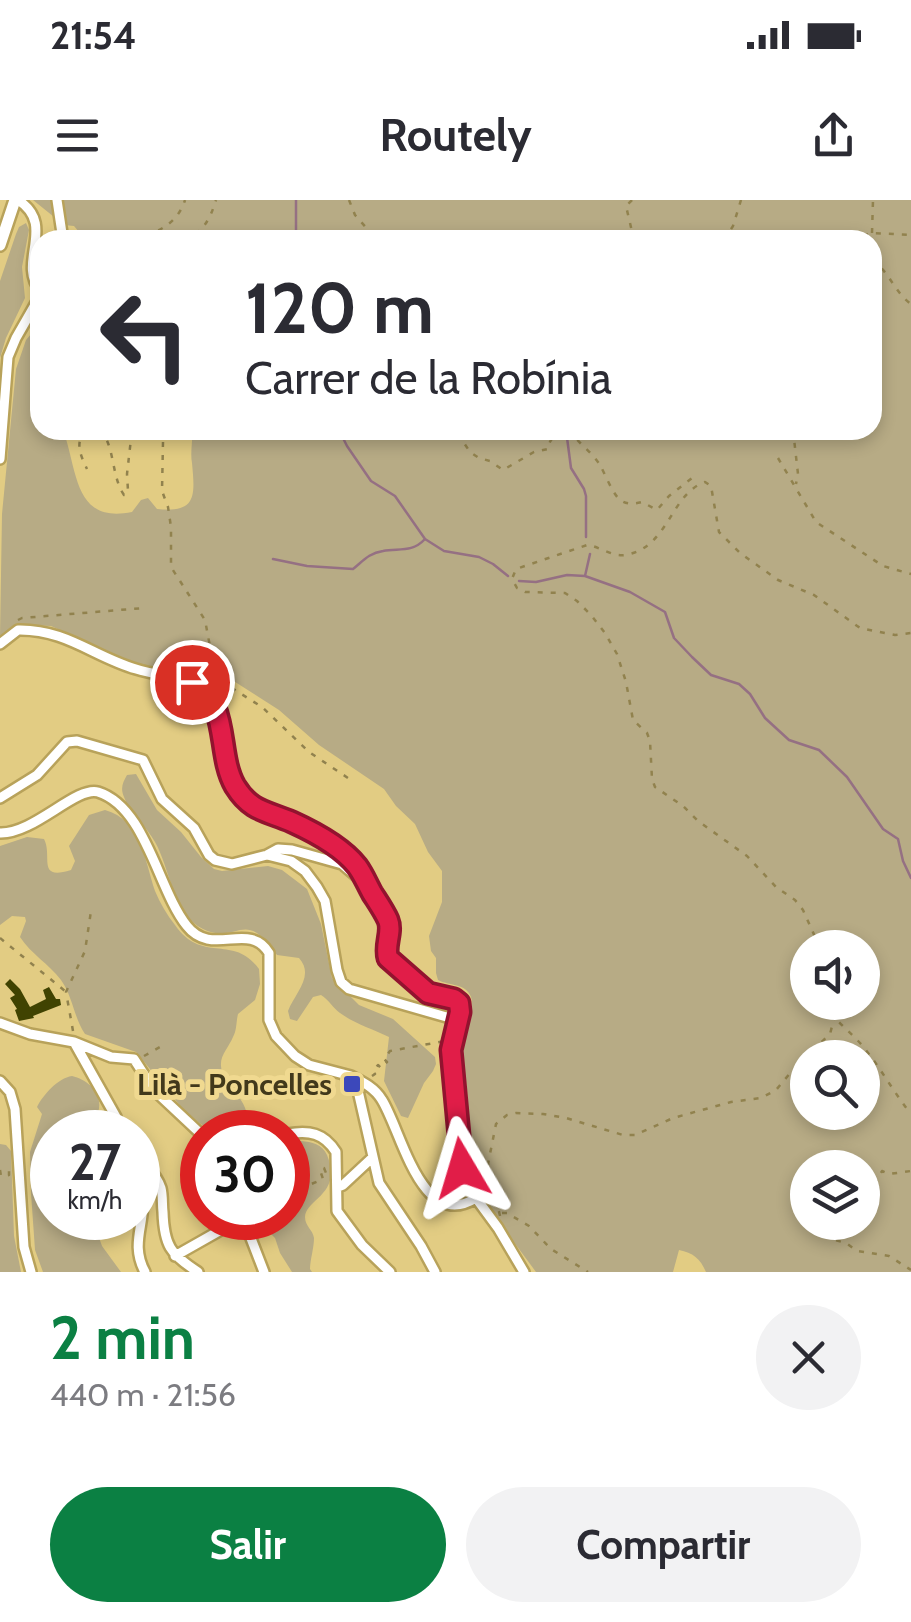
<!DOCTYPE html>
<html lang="es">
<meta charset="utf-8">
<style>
body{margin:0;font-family:Cabin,sans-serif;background:#f2f2f3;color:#2b2b33;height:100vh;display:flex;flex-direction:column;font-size:38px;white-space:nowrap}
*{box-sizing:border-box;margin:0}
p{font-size:32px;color:#7c7c81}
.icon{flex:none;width:55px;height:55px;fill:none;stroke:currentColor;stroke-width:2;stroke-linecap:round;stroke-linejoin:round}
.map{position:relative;height:1072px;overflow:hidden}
.drawer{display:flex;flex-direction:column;background:#fff;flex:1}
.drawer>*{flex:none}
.banner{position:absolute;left:30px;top:30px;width:852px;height:210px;border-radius:30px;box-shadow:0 5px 15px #0003;background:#fff;color:#2b2b33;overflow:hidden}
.controls{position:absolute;left:790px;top:730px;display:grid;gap:20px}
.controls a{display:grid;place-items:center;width:90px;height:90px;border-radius:50%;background:#fff;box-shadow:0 5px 15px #0003;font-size:50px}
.speed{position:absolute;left:30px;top:910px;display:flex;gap:20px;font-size:50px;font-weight:700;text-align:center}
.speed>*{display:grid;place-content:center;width:130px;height:130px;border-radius:50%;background:#fff;box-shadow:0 5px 15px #0003;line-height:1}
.speed small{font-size:25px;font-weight:400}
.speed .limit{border:15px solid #d22;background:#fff;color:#111}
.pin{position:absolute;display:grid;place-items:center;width:85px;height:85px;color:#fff;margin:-42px;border:5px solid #fff;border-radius:50%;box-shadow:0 2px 10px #0007}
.me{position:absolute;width:110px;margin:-55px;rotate:353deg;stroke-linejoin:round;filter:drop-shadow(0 0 8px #0008)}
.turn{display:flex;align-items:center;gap:35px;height:210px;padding:0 50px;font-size:45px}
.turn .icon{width:130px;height:130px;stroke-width:2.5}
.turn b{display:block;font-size:70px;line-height:85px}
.round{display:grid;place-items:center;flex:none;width:105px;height:105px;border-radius:52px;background:#f2f2f3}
.headline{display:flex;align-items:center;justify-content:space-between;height:170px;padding:0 50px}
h1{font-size:60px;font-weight:800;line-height:75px;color:#0b8043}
.action{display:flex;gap:20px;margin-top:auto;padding:20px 50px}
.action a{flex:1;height:115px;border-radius:60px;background:#0b8043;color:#fff;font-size:40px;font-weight:800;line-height:115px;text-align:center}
.action a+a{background:#f2f2f3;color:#2b2b33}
.status{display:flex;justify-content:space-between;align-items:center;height:70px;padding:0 50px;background:#fff;direction:ltr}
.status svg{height:28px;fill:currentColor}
header{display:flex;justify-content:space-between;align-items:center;height:130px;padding:0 50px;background:#fff;font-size:45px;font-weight:800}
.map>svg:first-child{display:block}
.green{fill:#b7ab85;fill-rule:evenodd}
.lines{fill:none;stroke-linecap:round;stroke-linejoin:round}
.stream{stroke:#957083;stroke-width:2.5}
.building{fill:#404301}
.minor-casing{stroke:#b8a25a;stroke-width:14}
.tertiary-casing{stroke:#b8a25a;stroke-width:16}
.path{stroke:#91824e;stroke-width:2.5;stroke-dasharray:5 8;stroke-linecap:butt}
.minor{stroke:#fff;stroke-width:9}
.tertiary{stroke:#fff;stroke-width:11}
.route-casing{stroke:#92132f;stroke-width:25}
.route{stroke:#e11d48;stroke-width:18}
.poi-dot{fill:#3c48bb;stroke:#f0d990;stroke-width:4}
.labels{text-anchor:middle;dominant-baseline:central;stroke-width:10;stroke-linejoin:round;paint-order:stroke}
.poi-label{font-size:30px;font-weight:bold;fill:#42391b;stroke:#f0d990;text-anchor:end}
</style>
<div class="status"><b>21:54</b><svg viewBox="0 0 49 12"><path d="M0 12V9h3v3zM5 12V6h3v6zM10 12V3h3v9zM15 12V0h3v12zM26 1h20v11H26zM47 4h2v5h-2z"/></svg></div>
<header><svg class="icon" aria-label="menu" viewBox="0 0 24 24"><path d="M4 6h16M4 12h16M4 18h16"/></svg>Routely<svg class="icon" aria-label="share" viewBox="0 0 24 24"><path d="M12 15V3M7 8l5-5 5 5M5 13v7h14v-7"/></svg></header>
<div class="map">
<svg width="911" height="1072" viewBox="0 0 911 1072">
<rect width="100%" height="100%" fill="#e2cc83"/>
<path class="green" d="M33 0H911V1072H706C700 1058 693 1053 679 1050L673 1072H536C511 1037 479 1001 470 958 465 936 469 911 467 889 466 878 463 868 463 858 462 841 475 808 471 797 466 783 449 786 438 780L436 773V758L431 751 429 736 442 702V671L428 652 415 624 396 606 384 589 319 545 279 510 221 473 214 472 192 477 177 475 132 462 51 426 21 425 0 436 2 314 16 169 26 140 36 128 40 127V230H63C78 270 73 324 132 312L141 300 148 298 157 309C197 313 195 296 192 263 190 253 193 241 192 230H872V40H80L79 32 74 26 64 25ZM808 748H862V802H808ZM808 858H862V912H808ZM808 968H862V1022H808Z
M26 23 29 30 22 67 25 98 6 138 0 158V81L16 34 19 27Z
M136 574 157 610 181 632 201 657 214 669 222 671 268 666 282 670 307 689 321 724 332 778 359 805 393 819 435 857 436 864 433 871 424 883 408 918 401 916 384 881 389 837C373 829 355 824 340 813 333 808 329 800 321 795L313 797 297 821 290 819 288 811C295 793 315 776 299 758L277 755C244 706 238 746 203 729 173 715 170 668 155 642 147 627 129 612 124 597 120 588 123 582 127 575Z
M105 610C141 620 145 661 155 691 160 703 167 715 175 725 203 765 233 733 259 769L260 784 255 800 238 814C236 822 237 830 233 837 229 847 220 855 221 866 222 889 256 899 245 931L242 932H220L205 927 187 914 136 852 85 834C74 818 73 797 61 780 49 764 31 754 20 737L26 721 25 717 12 716 0 725V646L27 637 44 639C53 656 36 681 71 670L75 661 69 646 89 615Z
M72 876C88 880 104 893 98 913 96 920 88 927 82 932H52V1018H92L102 1046 121 1072H43L35 1050 31 993 30 952 42 914 37 907C43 895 58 878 72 876Z
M301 941C312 942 322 944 327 955 343 994 306 999 305 1017 305 1026 313 1030 314 1038 314 1048 310 1060 310 1069L312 1072H292L280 1053 275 1038 269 1032 257 1030 248 1018H288V944Z
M0 944 6 945 11 951 14 1036 21 1072H0Z"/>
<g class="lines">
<path class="stream" d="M296 40V0
M339 230 347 246 371 281 395 296 425 339 444 351 479 357 493 364 508 376
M566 230 571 268 584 289 586 296V337
M273 359 307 366 353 369C363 361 369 353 383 351 399 348 412 353 425 339
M585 376 590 354
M519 381 536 382 567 375 585 376 630 392 665 412 674 438 692 457 711 475 739 484 750 494 765 518 789 540 819 550 847 577 883 629 898 639 903 661 911 678"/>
</g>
<path class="building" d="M10 779 20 789 30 807 46 799 43 790 49 787 56 799H60L61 805 33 816 34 818 19 821 15 810 17 809 10 798 15 795 5 784Z"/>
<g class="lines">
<defs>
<path id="minor" d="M18 0C57 25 17 62 40 90
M57 0 63 40
M0 259 8 157 16 138 40 96
M0 444 18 430C66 429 94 457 136 469 156 475 177 477 197 484L218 514 228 571 245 599 261 612 292 622 315 634 352 661 360 670 389 721 386 750 388 758 428 793 455 799 459 803 460 812 451 850 462 968 476 998 498 1028 524 1072
M0 598 37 575 67 542 77 541 143 560 162 599 194 628 209 655 215 660 232 664 267 655 278 649 292 650 342 664 362 681
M0 633C34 634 76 586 98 592 146 607 158 690 187 726 212 758 249 720 269 753V820L276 836 295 856 309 865 351 876 356 882 379 983 421 1046 435 1072
M267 655 291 661 305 671 317 687 325 701 337 770 341 782 349 789 457 820
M0 823 30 834 74 842 111 857 134 859 154 890 202 935
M74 842 116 917 118 932
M351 876C363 882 375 888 382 900 402 932 421 1032 476 998
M0 881 10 892 15 909 24 1047 31 1072
M288 934C309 930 324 933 336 952L337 1011 362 1045 390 1072
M138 954C146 965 157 975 161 988 163 996 162 1004 163 1012 164 1045 170 1054 198 1072
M338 987 343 985 372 958
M138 988C152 1017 127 1039 145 1072
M175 1056 235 1022 240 1021 247 1028 264 1072"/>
<path id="tertiary" d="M0 45 15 0"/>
</defs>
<use href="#minor" class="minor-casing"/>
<use href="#tertiary" class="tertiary-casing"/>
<path class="path" d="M349 0 355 15 377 40
M632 0 626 6 634 40
M872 33 873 0
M134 40C157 32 177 25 185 0
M184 40C204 32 210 19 216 0
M342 40 345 35 356 40
M724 40 733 26 741 0
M851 40 872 33 911 35
M872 60C889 71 895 93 911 104
M85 230C75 244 80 254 87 269
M100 230C115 245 111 276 124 295L128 291 127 274 132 230
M158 230 163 242 162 291 168 307 171 327V367L205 420 215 473 219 480
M444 230 462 240 470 252 479 258 490 261 503 270 534 252 548 249C548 241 555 235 562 230
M569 230C577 242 592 252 600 265 605 274 612 292 619 299 626 305 634 304 642 302L657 310 669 296 692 278 697 282
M793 230 798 274 796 284
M778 258 816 322 883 366 911 374
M18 420 22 418 144 408
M208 483 219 480 262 507 309 552 351 580
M0 738 65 791
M820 748 803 710 795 700 776 687 747 656 698 621 683 606 655 587 652 579 650 541 647 533 633 520 626 482 617 454 605 433 591 415 577 401 565 393 525 392 517 388 512 379 516 369 587 345C599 346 612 357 625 355 669 348 670 294 705 282L711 286 719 332 740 353 778 380 814 395 860 428 895 435 911 433
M795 756 808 774
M823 802C834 821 852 832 865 849 882 870 894 893 911 914
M73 831 66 792 85 751 91 711
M144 856 160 847
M372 876 375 874 373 871 378 865 381 868 387 862 384 859 390 851 445 841
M0 970 1 976 9 975V969H11
M288 994 323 979 320 970 324 968 328 978
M862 1007 882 971 889 974 911 971
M502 1013H507L529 1026 551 1049 588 1072
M500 1016 488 964 496 924 507 915 516 913 543 914 566 918 623 935H635L673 918 731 902 761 898 776 890 797 865 830 834 836 811 835 802
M823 1022 822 1028 830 1031 835 1040 846 1043 857 1051 889 1056 911 1070
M833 1022 843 1026 847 1022"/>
<use href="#minor" class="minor"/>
<use href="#tertiary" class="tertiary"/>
</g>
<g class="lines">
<defs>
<path id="route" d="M192 482C231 503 216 553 235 586 251 612 267 611 292 622 314 632 342 647 357 666 363 674 367 684 372 693 377 701 384 711 388 720 393 732 384 745 388 758L428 793 454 799 459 803 460 812 451 850 462 968"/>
</defs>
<use href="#route" class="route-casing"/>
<use href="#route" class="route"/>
</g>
<rect class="poi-dot" x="342" y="874" width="20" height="20" rx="5"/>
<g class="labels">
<g class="poi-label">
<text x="332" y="884">Lilà - Poncelles</text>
</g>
</g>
</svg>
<div class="controls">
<a><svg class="icon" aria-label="sound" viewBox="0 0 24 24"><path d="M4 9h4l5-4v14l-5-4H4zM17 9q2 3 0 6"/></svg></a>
<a><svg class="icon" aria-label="search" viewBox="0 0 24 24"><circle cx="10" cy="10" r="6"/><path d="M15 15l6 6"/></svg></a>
<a><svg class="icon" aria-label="layers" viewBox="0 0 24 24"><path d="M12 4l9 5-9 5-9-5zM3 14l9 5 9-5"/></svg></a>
</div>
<div class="speed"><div>27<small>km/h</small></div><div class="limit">30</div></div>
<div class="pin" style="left:192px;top:482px;background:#d93025"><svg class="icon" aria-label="arrive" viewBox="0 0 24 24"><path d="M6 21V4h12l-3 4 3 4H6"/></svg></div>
<svg class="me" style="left:462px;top:968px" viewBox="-20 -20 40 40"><path d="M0-17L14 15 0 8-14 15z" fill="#e11d48" stroke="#fff" stroke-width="4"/></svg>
<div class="banner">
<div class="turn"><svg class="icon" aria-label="left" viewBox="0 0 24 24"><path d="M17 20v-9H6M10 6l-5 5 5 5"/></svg><div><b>120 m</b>Carrer de la Robínia</div></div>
</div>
</div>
<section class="drawer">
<div class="headline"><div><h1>2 min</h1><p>440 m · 21:56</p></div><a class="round"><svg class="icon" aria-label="close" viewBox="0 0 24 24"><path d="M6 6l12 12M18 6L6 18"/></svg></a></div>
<div class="action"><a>Salir</a><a>Compartir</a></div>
</section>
